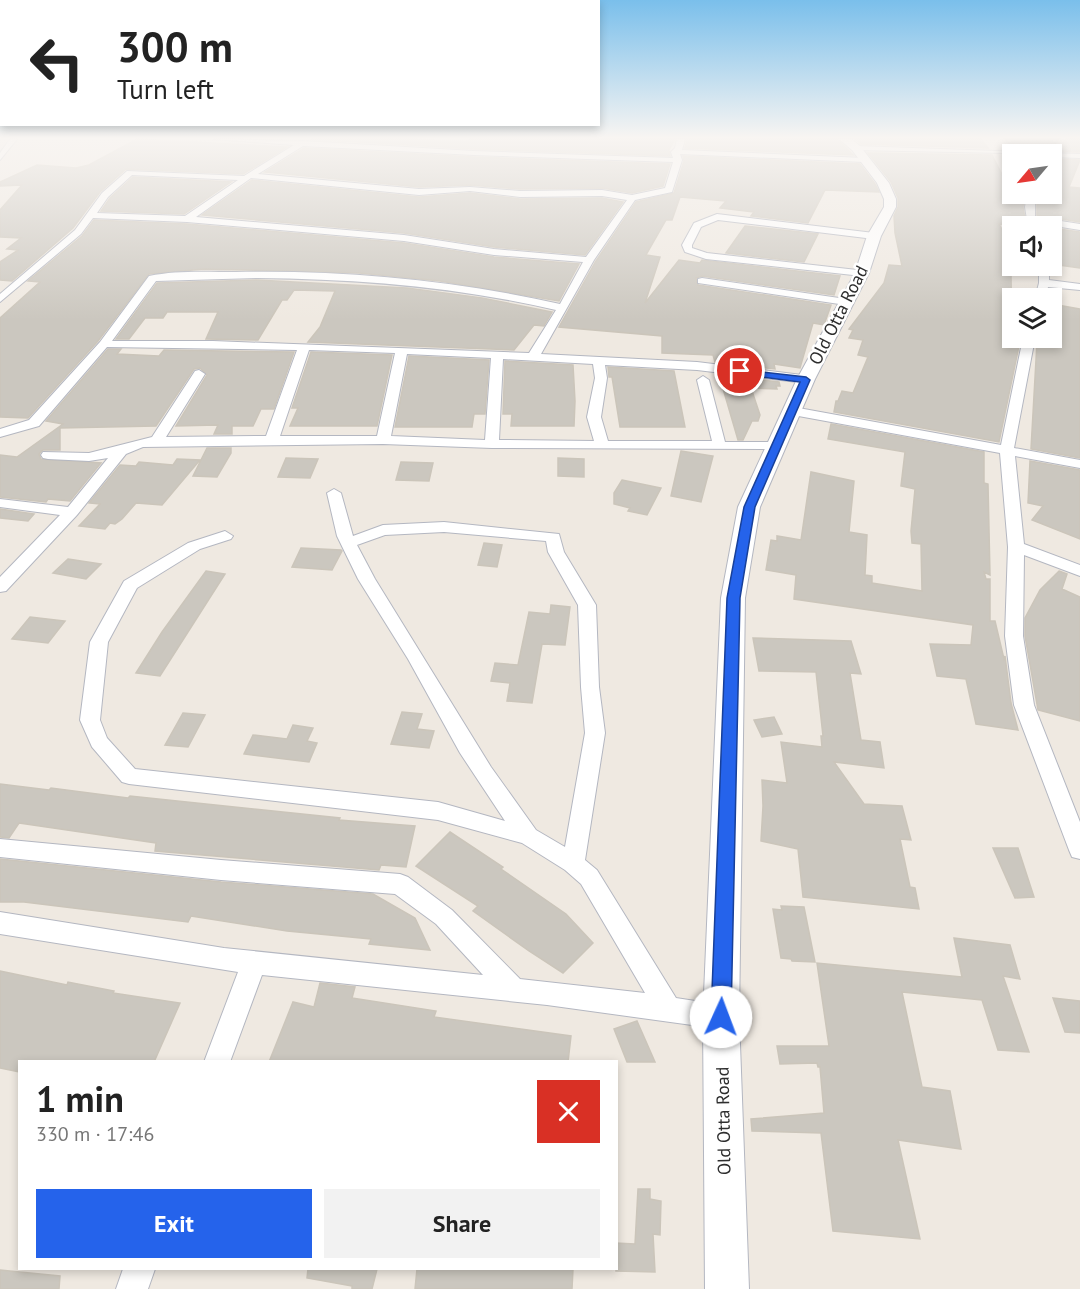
<!DOCTYPE html>
<meta charset="utf-8">
<style>
body{margin:0;font-family:"PT Sans",sans-serif;background:#f2f2f2;color:#222;height:100vh;display:flex;flex-direction:column;font-size:22px;white-space:nowrap}
*{box-sizing:border-box;margin:0}
p{font-size:20px;color:#767676}
.icon{flex:none;width:33px;height:33px;fill:none;stroke:currentColor;stroke-width:2;stroke-linecap:round;stroke-linejoin:round}
.map{position:relative;flex:1;overflow:hidden}
.sheet{position:absolute;left:18px;top:1060px;width:600px;height:210px;display:flex;flex-direction:column;background:#fff;border-radius:0px;box-shadow:0 3px 9px #0003}
.sheet>*{flex:none}
.top-card{position:absolute;left:0px;top:0px;width:600px;height:126px;box-shadow:0 3px 9px #0003;background:#fff;color:#222;overflow:hidden}
.needle{width:39px;rotate:241deg}
.buttons{position:absolute;left:1002px;top:144px;display:grid;gap:12px}
.buttons a{display:grid;place-items:center;width:60px;height:60px;border-radius:0px;background:#fff;box-shadow:0 3px 9px #0003;font-size:30px}
.pin{position:absolute;display:grid;place-items:center;width:51px;height:51px;color:#fff;margin:-26px;border:3px solid #fff;border-radius:50%;box-shadow:0 2px 6px #0007}
.me{position:absolute;width:66px;margin:-33px;rotate:2deg;stroke-linejoin:round;filter:drop-shadow(0 0 4px #0008)}
.turn{display:flex;align-items:center;gap:21px;height:126px;padding:0 18px;font-size:27px}
.turn .icon{width:78px;height:78px;stroke-width:2.5}
.turn b{display:block;font-size:42px;line-height:51px}
.round{display:grid;place-items:center;flex:none;width:63px;height:63px;border-radius:0px;background:#f2f2f2}
.head{display:flex;align-items:center;justify-content:space-between;height:102px;padding:0 18px}
h1{font-size:36px;font-weight:600;line-height:45px}
.action{display:flex;gap:12px;margin-top:auto;padding:12px 18px}
.action a{flex:1;height:69px;border-radius:0px;background:#2563eb;color:#fff;font-size:24px;font-weight:600;line-height:69px;text-align:center}
.action a+a{background:#f2f2f2;color:#222}
.map>svg:first-child{display:block}
.building{fill:#cbc7bf;stroke:#cbc5ba;stroke-width:1.5}
.lines{fill:none;stroke-linecap:round;stroke-linejoin:round}
.street-casing{stroke:#b4b7c1;stroke-width:2}
.secondary-casing{stroke:#b4b7c1;stroke-width:2}
.street{fill:#fff;fill-rule:evenodd}
.secondary{fill:#fff;fill-rule:evenodd}
.route{fill:#2563eb;stroke:#184099;stroke-width:1.5}
.labels{text-anchor:middle;dominant-baseline:central;stroke-width:5;stroke-linejoin:round;paint-order:stroke}
.street-label{font-size:18px;fill:#2e2e2e;stroke:#fff}
</style>
<div class="map">
<svg width="1080" height="1289" viewBox="0 0 1080 1289">
<rect width="100%" height="100%" fill="#efe9e1"/>
<path class="building" d="M137 139 287 147 243 174 126 169 100 192 73 228 12 281 0 280V262L18 250 7 249 21 238 0 237V210L22 185 0 186V182L37 165 76 168 89 165Z
M311 139H413L468 142 470 139H675L669 150 670 156 474 149Z
M687 139H837L853 155 685 148Z
M855 139H981L988 148 861 144Z
M1066 139H1080V152L1059 151Z
M304 148 474 157 670 164 663 186 632 193 602 188 520 189 470 185 419 187 265 172Z
M868 153 992 155 1012 194 1024 196 1023 207 1026 226 999 224 1007 238H1003L1017 272 1011 274 1012 340 1020 341 999 442 834 412 836 401H838L842 391 853 393 868 357 858 355 863 340 849 338 853 330 849 329 884 283 889 265 902 266 895 233 894 216 898 207V198L891 182Z
M683 156 860 164 875 184 879 192 825 190 808 223 751 216 754 212 720 208 726 201 680 197 672 220H666L646 255 660 257 645 303 679 260 700 263 702 260 840 276 834 295 702 276 696 278 698 285 831 305 824 325 813 323 800 368 774 364 775 369 715 362 713 355 662 353V336L559 327 596 261 636 202 674 193 684 161Z
M1055 159 1080 160 1069 187 1080 188V222L1037 215V197L1044 198V194H1052V166Z
M133 177 231 182 184 214 101 211 110 198Z
M252 180 419 197 470 193 520 199 602 198 623 202 585 255 494 247 404 233 202 215Z
M94 220 187 224 404 243 494 257 579 264 559 301 440 281 359 273 204 269 149 274 98 341 28 418 0 417V318L40 282 28 281 82 236Z
M745 226 818 234 804 262 726 253Z
M1052 228 1080 232V268L1052 264Z
M257 280 407 288 482 298 552 312 544 326 534 325 514 350 308 342 320 327 335 291 294 290 287 300H282L258 340 206 339 218 312H167L163 318H145L129 339H116L157 283Z
M1052 304 1080 309V458L1031 449 1037 342H1051Z
M108 349H121L117 354 159 356 164 350 294 352 274 409H261L253 426H232V434H214L218 425 176 426 207 375 200 368 194 369 156 426 60 428V450H43L39 454 41 459 101 463 70 501 48 499 46 502 0 497V455L17 457 63 424 46 421Z
M311 352 392 355 377 426H290L298 408H292Z
M409 356 489 360 485 414H474L472 427H395Z
M505 361 573 365 575 401 574 426H511L512 414H503Z
M608 367 674 371 685 427H620L612 377H609Z
M719 375 779 382 780 386H776L777 389 751 388 760 415 758 421H752L743 440H738Z
M831 424 984 452V483L988 484 990 575 984 572 986 579H990V621H995L1004 659 1005 656 1011 703 1018 730 976 724 966 679 937 676 930 644 971 645 973 625 794 599 796 575 766 570 771 540 777 541V536L801 540 811 472 854 481 849 532 867 535 865 575 872 576V583L922 591 921 544 912 543 911 531 915 489 901 486 905 452 828 439Z
M207 448H231V453L217 477 193 476Z
M681 451 713 456 701 502 671 496Z
M286 458 318 459 310 478 278 477Z
M558 458 584 459V477L558 476Z
M177 459 200 460 162 505 136 503 122 519 115 524 110 523 105 529 79 526 100 504 89 503 120 465 136 466 139 462 173 465Z
M1030 461 1080 470V539L1032 520 1043 506 1028 503Z
M401 462 433 463 429 481 396 480Z
M622 480 661 488 647 515 628 511 630 508 614 504V493Z
M0 509 34 514 28 521 0 518Z
M484 543 502 545 497 567 478 565Z
M301 548 341 550 342 551 332 570 292 567Z
M68 559 101 564 86 579 53 573Z
M206 571 225 574 160 676 136 673 162 632Z
M1059 571 1067 574 1062 589 1080 597V721L1038 710 1025 636V618L1040 590Z
M551 605 570 607 565 645 542 644 532 703 507 701 510 683 491 681 495 663 518 665 529 612 550 614Z
M30 617 65 621 48 643 12 639Z
M753 638 851 641 861 674 850 673 861 740 880 742 884 768 834 762 864 804 902 806 911 840 900 839 910 887 915 888 919 909 803 897 798 849 761 841 763 806 762 780 787 783 781 742 822 747 821 736H823L816 672 759 671Z
M402 712 422 714 417 729 434 731 429 748 391 744Z
M183 713 205 715 188 747 165 745Z
M774 717 782 734 762 737 754 720Z
M293 725 313 728 307 741 317 743 309 762 244 754 253 735 287 739Z
M0 784 49 790 51 788 128 798 130 796 340 818 339 820 415 826 406 867 381 865 379 870 155 851 156 843 19 823 9 838 0 837Z
M450 832 503 867 501 869 566 914 593 943 563 973 529 951 473 911 478 906 416 866Z
M993 848H1018L1034 897 1015 898Z
M0 859 221 882 373 894 415 918 430 950 369 944 371 939 287 931 191 916 188 922 24 902H0Z
M781 906 804 907 815 962 792 961 791 959 781 958 773 909 782 910Z
M954 938 1010 945 1020 979 1003 976 1029 1052 998 1050 982 1000 902 992 922 1087 950 1091 961 1149 898 1140 920 1239 833 1231 821 1133 752 1131 751 1119 824 1113 820 1067H818L817 1063 780 1064 777 1046H829L817 963 962 977Z
M0 971 67 985 68 982 114 991 113 993 180 1003 154 1062H20V1072L0 1068Z
M320 983 355 987 352 998 436 1011 434 1017 571 1036 568 1062H269L293 1002 314 1007Z
M1053 998 1080 1001V1033L1065 1032Z
M637 1021 655 1062H627L614 1029Z
M638 1189H650V1199L661 1201 660 1235 653 1234 655 1272 616 1271V1243L635 1244Z
M308 1269H377L372 1289H352V1286L307 1278Z
M417 1269H573L572 1289H415Z
M0 1270 60 1276 59 1289H0Z"/>
<g class="lines">
<defs>
<path id="street" d="M10 139H17L0 160V153Z
M214 139 303 141 474 151 673 158 671 152 675 148 677 139H685L682 150 864 158 868 160 864 162 680 154 682 160 672 192 635 200 594 260 541 354 697 362 810 376 812 379 810 382 806 383 697 370 605 365 607 378 601 417 608 441H712L697 380 703 376 709 380 725 442H777L782 443 784 446 782 449 492 448 383 444 143 447 126 454 77 515 6 591 0 592V577L60 515 0 507V499L68 507 108 458 89 461 48 459 43 458 41 455 43 452 89 453 152 437 195 371 199 370 205 374 166 437 266 436 297 350 107 347 39 426 0 437V429L29 420 100 342 149 276C177 270 208 272 236 272 346 270 453 280 560 304L583 262 494 255 404 241 187 222 93 218 81 234 0 302V294L75 230 102 193 127 171 244 176 294 145ZM303 146 474 155 673 162 665 188 632 195 602 190 520 191 470 187 419 189 258 174ZM132 175 238 180 185 216 97 213 108 197ZM251 178 419 195 470 191 520 197 602 196 627 200 586 257 494 249 404 235 196 217ZM257 278C359 279 457 287 556 310L529 353 213 341H112L156 281ZM309 350 395 353 377 436H280ZM407 354 491 358 485 440 391 436ZM503 359 593 364 595 378 587 417 594 441 499 440Z
M856 146 1080 154V158L1052 157V154L853 150Z
M1027 194H1035V217L1080 224V230L1036 223V226H1028L1025 207Z
M717 214 874 233 879 236 874 239 718 220 701 227 692 245V248L707 253 866 271V275L862 276 706 259 685 252 682 245 694 223Z
M1039 266H1049V280L1080 284V290L1048 287 1045 298H1035L1039 283Z
M702 278 846 299 851 302 846 305 698 283V279Z
M1023 338H1035L1014 448 1080 460V468L1015 456 1024 544 1080 565V576L1024 555 1023 636 1034 705 1080 822V859L1072 857 1069 850 1014 705 1005 636 1008 547 1000 453 793 415 786 411 793 407 1001 445Z
M334 489 341 493 353 536 383 525 444 522 559 534 564 552 596 605 599 687 605 733 585 860 597 870 676 998 721 1005 730 1008 734 1017 730 1026 721 1029 547 1005 262 975 230 1062H204L238 972 0 934V912L224 948 483 975 436 924 395 894 221 880 0 857V839L221 860 400 874 408 877 452 910 520 979 645 993 581 884 565 870 522 843 438 820 129 784 122 782 92 747 80 720 90 642 124 581 188 543 225 531 233 536 231 539 200 549 137 588 108 642 100 720 107 738 135 769 438 802 505 821 460 753 408 659 358 579 337 536 327 493ZM444 532 546 541 548 552 578 605 581 687 585 733 565 847 536 830 491 767 375 579 357 545 385 535Z
M123 1269H155L148 1289H116Z"/>
<path id="secondary" d="M839 139H851L860 146 889 183 896 199V207L881 236 869 273 815 379 760 507 745 598 739 1017 749 1289H705L703 1017 721 598 738 507 797 379 855 273 867 236 884 207V199L877 183 852 150Z"/>
</defs>
<use href="#street" class="street-casing"/>
<use href="#secondary" class="secondary-casing"/>
<use href="#street" class="street"/>
<use href="#secondary" class="secondary"/>
</g>
<linearGradient id="sky" x2="0" y2="1"><stop stop-color="#7abfeb"/><stop offset="0.43" stop-color="#f8f5f2"/><stop offset="1" stop-color="#f8f5f2" stop-opacity="0"/></linearGradient>
<rect width="1080" height="320" fill="url(#sky)"/>
<path class="route" d="M737 369 806 377 810 380 755 507 740 598 731 1017 728 1024 721 1027 714 1024 711 1017 727 598 744 507 800 382 740 374 736 371Z"/>
<g class="labels">
<g class="street-label">
<text transform="translate(838 315) rotate(-63)">Old Otta Road</text>
<text transform="translate(723 1121) rotate(-91)">Old Otta Road</text>
</g>
</g>
</svg>
<div class="buttons">
<a><svg class="needle" viewBox="-14 -14 28 28"><path d="M0-13l5 13h-10z" fill="#e53935"/><path d="M0 13l5-13h-10z" fill="#767676"/></svg></a>
<a><svg class="icon" aria-label="sound" viewBox="0 0 24 24"><path d="M4 9h4l5-4v14l-5-4H4zM17 9q2 3 0 6"/></svg></a>
<a><svg class="icon" aria-label="layers" viewBox="0 0 24 24"><path d="M12 4l9 5-9 5-9-5zM3 14l9 5 9-5"/></svg></a>
</div>
<div class="pin" style="left:740px;top:371px;background:#d93025"><svg class="icon" aria-label="arrive" viewBox="0 0 24 24"><path d="M6 21V4h12l-3 4 3 4H6"/></svg></div>
<svg class="me" style="left:721px;top:1017px" viewBox="-20 -20 40 40"><circle r="19" fill="#fff"/><path d="M0-13L10 11 0 6-10 11z" fill="#2563eb"/></svg>
<div class="top-card">
<div class="turn"><svg class="icon" aria-label="left" viewBox="0 0 24 24"><path d="M17 20v-9H6M10 6l-5 5 5 5"/></svg><div><b>300 m</b>Turn left</div></div>
</div>
<section class="sheet">
<div class="head"><div><h1>1 min</h1><p>330 m · 17:46</p></div><a class="round" style="background:#d93025;color:#fff"><svg class="icon" aria-label="close" viewBox="0 0 24 24"><path d="M6 6l12 12M18 6L6 18"/></svg></a></div>
<div class="action"><a>Exit</a><a>Share</a></div>
</section>
</div>
